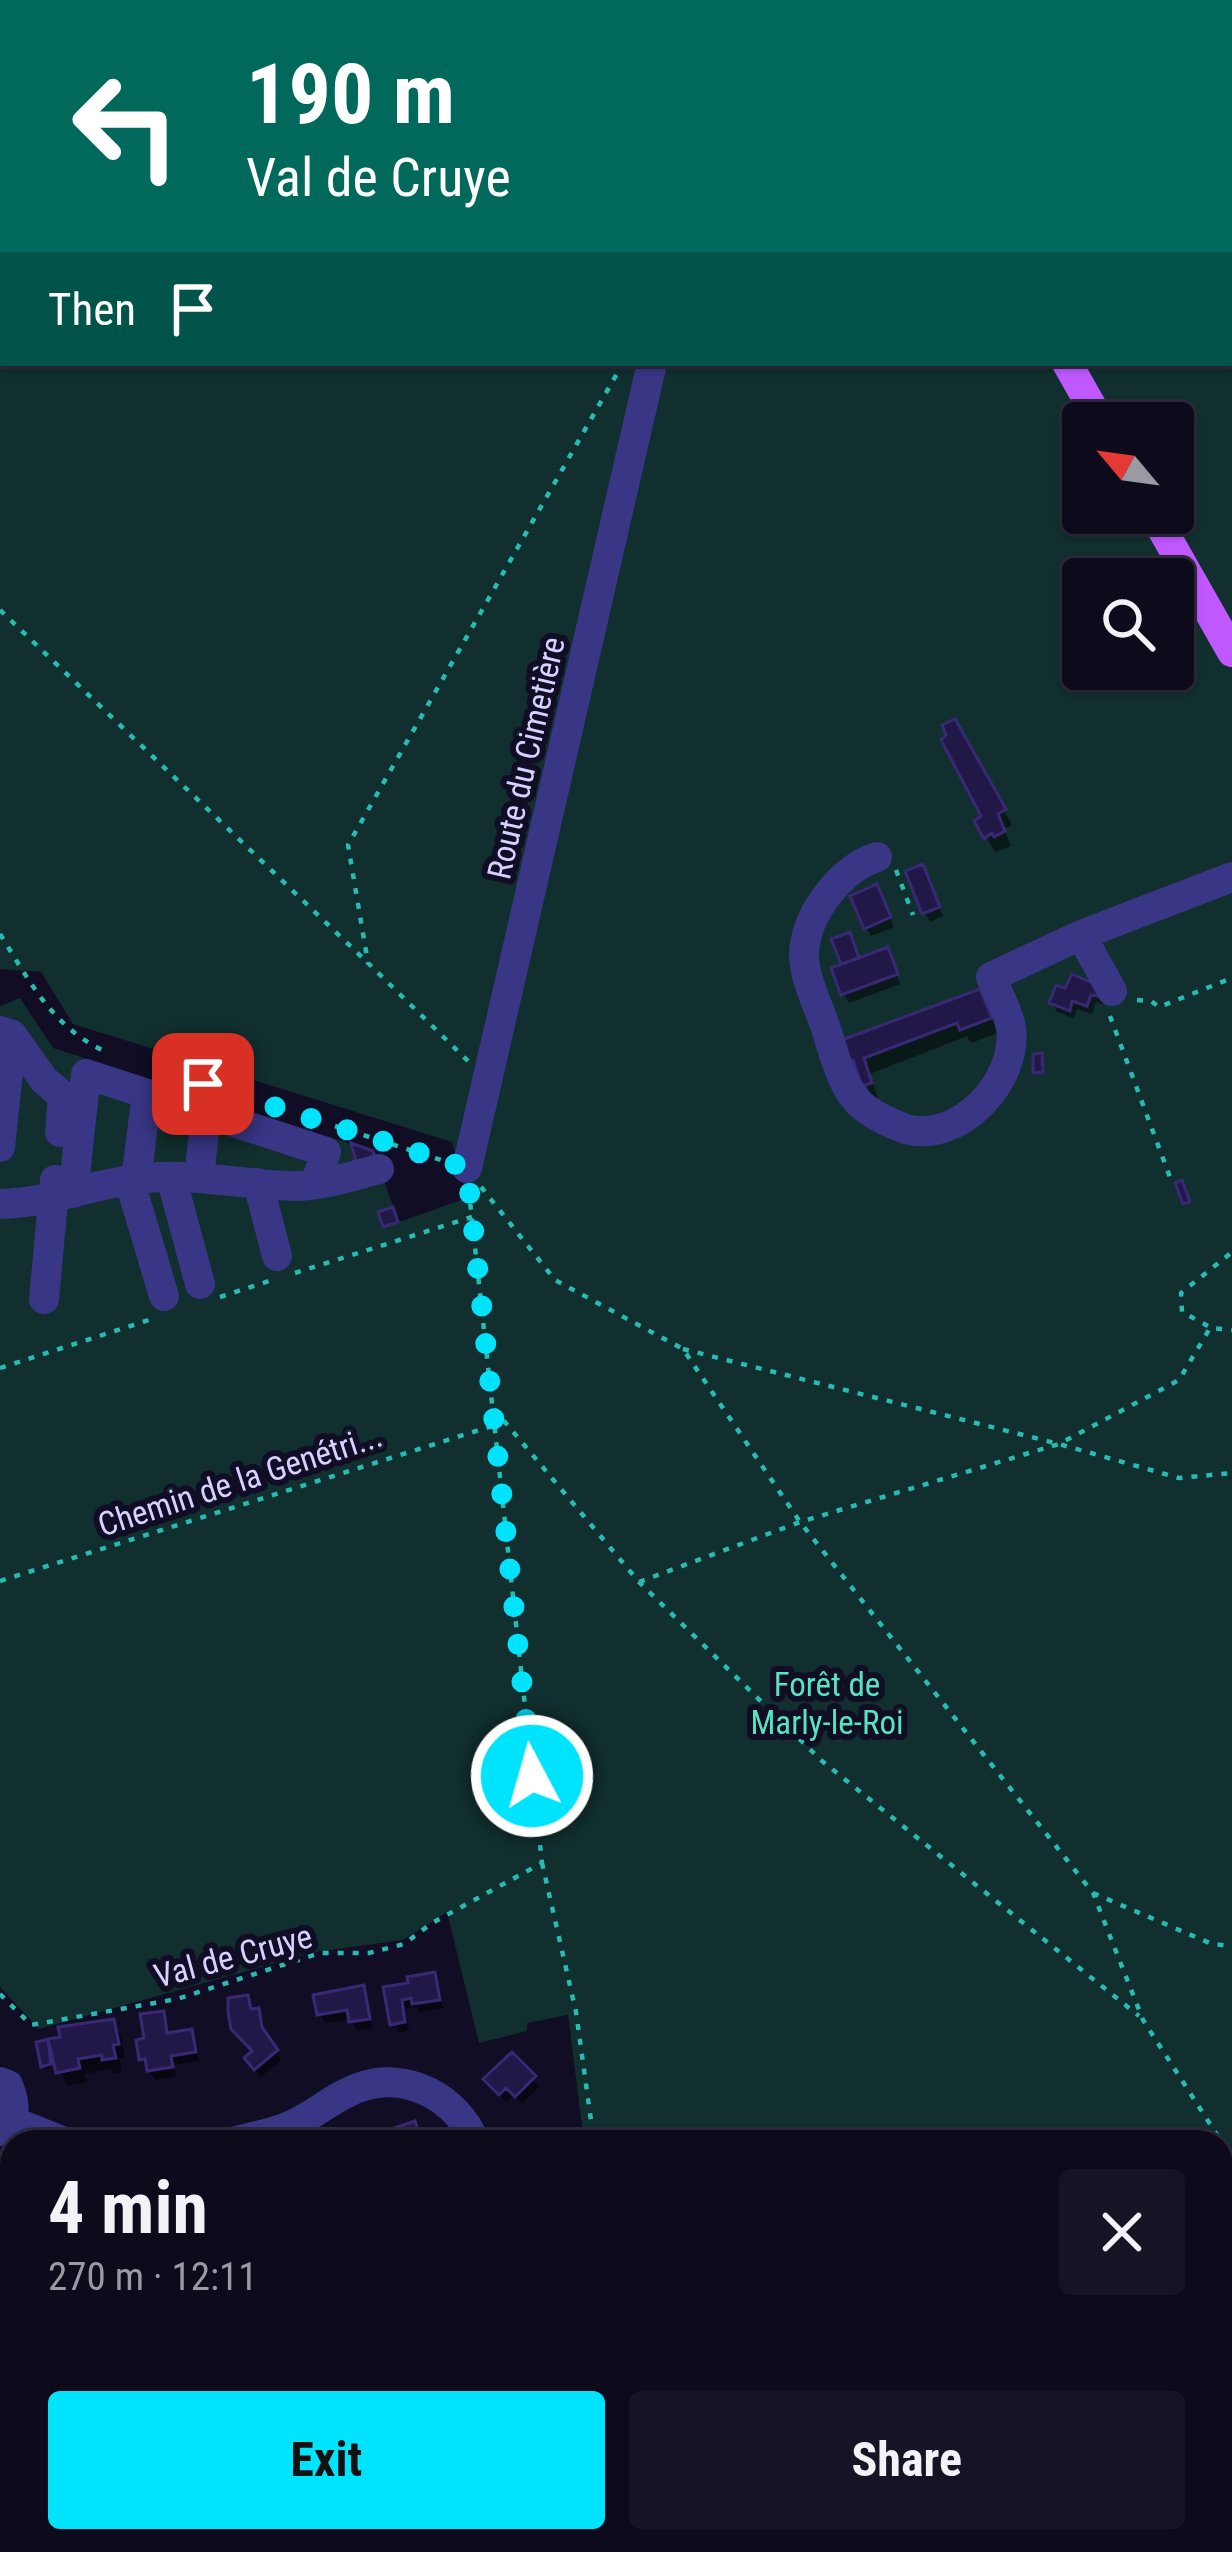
<!DOCTYPE html>
<meta charset="utf-8">
<style>
body{margin:0;font-family:"Roboto Condensed",sans-serif;background:#161325;color:#f1f3f6;height:100vh;display:flex;flex-direction:column;font-size:45px;white-space:nowrap}
*{box-sizing:border-box;margin:0}
p{font-size:39px;color:#9a9aa3}
.icon{flex:none;width:66px;height:66px;fill:none;stroke:currentColor;stroke-width:2;stroke-linecap:round;stroke-linejoin:round}
.map{position:relative;flex:1;overflow:hidden}
.sheet{position:absolute;left:0px;top:2130px;width:1233px;height:423px;display:flex;flex-direction:column;background:#0d0a1c;border-radius:36px 36px 0 0;box-shadow:0 3px 9px #0004,0 0 0 3px #2d2b3b}
.sheet>*{flex:none}
.top-card{position:absolute;left:0px;top:0px;width:1233px;height:366px;box-shadow:0 3px 9px #0004,0 0 0 3px #2d2b3b;background:#00695c;color:#fff;overflow:hidden}
.needle{width:78px;rotate:299deg}
.fabs{position:absolute;left:1062px;top:402px;display:grid;gap:24px}
.fabs a{display:grid;place-items:center;width:132px;height:132px;border-radius:12px;background:#0d0a1c;box-shadow:0 3px 9px #0004,0 0 0 3px #2d2b3b;font-size:60px}
.pin{position:absolute;display:grid;place-items:center;width:102px;height:102px;color:#fff;margin:-51px;border-radius:24px;box-shadow:0 6px 18px #0006}
.me{position:absolute;width:132px;margin:-66px;rotate:354deg;stroke-linejoin:round;filter:drop-shadow(0 0 9px #0008)}
.turn{display:flex;align-items:center;gap:42px;height:252px;padding:0 48px;font-size:54px}
.turn .icon{width:156px;height:156px;stroke-width:2.5}
.turn b{display:block;font-size:84px;line-height:102px}
.then{display:flex;align-items:center;height:114px;padding:0 48px;background:#0003;gap:24px;font-size:45px}
.round{display:grid;place-items:center;flex:none;width:126px;height:126px;border-radius:12px;background:#161325}
.head{display:flex;align-items:center;justify-content:space-between;height:204px;padding:0 48px}
h1{font-size:72px;font-weight:700;line-height:90px}
.cta{display:flex;gap:24px;margin-top:auto;padding:24px 48px}
.cta a{flex:1;height:138px;border-radius:12px;background:#00e3fc;color:#111;font-size:48px;font-weight:700;line-height:138px;text-align:center}
.cta a+a{background:#161325;color:#f1f3f6}
.map>svg:first-child{display:block}
.green{fill:#102f2e;fill-rule:evenodd}
.shadow{fill:#0007}
.building{fill:#221847;stroke:#382974;stroke-width:3}
.lines{fill:none;stroke-linecap:round;stroke-linejoin:round}
.path{stroke:#28bbb2;stroke-width:4.5;stroke-dasharray:6 9;stroke-linecap:butt}
.minor{stroke:#393686;stroke-width:30}
.major{stroke:#c058ff;stroke-width:30}
.route{stroke:#00e3fc;stroke-width:21;stroke-dasharray:0 37.8}
.labels{text-anchor:middle;dominant-baseline:central;stroke-width:12;stroke-linejoin:round;paint-order:stroke}
.street-label{font-size:33px;fill:#d6d1ff;stroke:#110d25}
.park-label{font-size:33px;fill:#56e5c1;stroke:#110d25}
</style>
<div class="map">
<svg width="1232" height="2552" viewBox="0 0 1232 2552">
<rect width="100%" height="100%" fill="#110d25"/>
<path class="green" d="M0 0H1232V2552H636L634 2541H1221V2142H584L568 2015 527 2023V2031L479 2043 447 1912 403 1940 315 1952 39 2029 0 1987V1006L20 998 53 1048 373 1151 399 1222 467 1198 452 1142 73 1024 41 972 0 969ZM3 3H1230V363H3ZM1083 423H1173V513H1083ZM1083 579H1173V669H1083Z"/>
<path class="shadow" d="M954 722 1012 825 1004 829 1011 846 995 852 978 822 985 817Z
M927 877 943 916 930 922 925 913Z
M881 897 894 927 871 936 866 927Z
M835 940 860 961 892 960 900 984 849 1003 844 994V966Z
M1073 978 1105 999 1103 1004 1096 1002 1092 1014 1077 1009 1074 1018 1057 1012 1052 1003 1066 991Z
M987 1007 998 1033 971 1043 967 1036 870 1074 878 1098 874 1100 861 1075 858 1076 849 1061Z
M434 1975 443 2008 420 2012 417 2007 405 2009 409 2031 398 2033 387 1989 412 1985Z
M362 1989 373 2028 357 2031 352 2019 325 2023 320 2014Z
M247 1998 253 2012 258 2011 263 2021 266 2037 281 2060 261 2077 253 2068 254 2054 233 2028Z
M162 2014 169 2036 191 2032 199 2061 174 2065 176 2076 155 2080 142 2059Z
M112 2022 121 2037 125 2058 120 2059 122 2072 114 2074 111 2069 84 2074 87 2082 67 2086 53 2050H49L51 2067 45 2069 40 2044Z
M512 2056 539 2087 522 2104 513 2095 506 2103 487 2080Z
M12 2178V2217L6 2216 5 2223H0V2180Z
M267 2541H291L294 2549 269 2552Z
M537 2541H572L568 2552Z"/>
<path class="building" d="M955 719 1006 809 998 814 1005 831 994 837 992 833 984 839 974 821 981 816 941 740 946 735 942 725Z
M923 864 940 907 922 914 905 871Z
M877 884 891 917 864 929 850 896Z
M850 932 859 958 841 964 831 939Z
M888 947 898 974 841 995 831 968Z
M1072 974 1101 987 1098 996 1091 995 1087 1006 1072 1001 1070 1011 1049 1003 1056 985 1065 988Z
M980 989 992 1018 960 1030 957 1023 864 1058 872 1083 862 1086 853 1060 846 1062 839 1041Z
M1042 1053 1043 1072 1033 1073V1054Z
M351 1143 373 1151 376 1160 357 1165Z
M1182 1180 1190 1202 1183 1204 1175 1183Z
M393 1207 398 1222 383 1227 378 1212Z
M435 1972 440 2000 412 2004 411 1998 402 2000 405 2022 390 2025 383 1987 408 1983 407 1977Z
M364 1985 370 2019 349 2022 347 2010 317 2015 313 1995Z
M248 1995 251 2009 259 2008 262 2027 278 2050 254 2070 244 2058 252 2051 231 2029 228 2012V1998Z
M164 2011 167 2033 192 2029 196 2052 171 2056 173 2067 147 2071 145 2059 139 2060 136 2040 144 2038 140 2014Z
M114 2019 119 2044 113 2045 116 2058 102 2060V2055L78 2059 80 2068 56 2073 48 2039 60 2037 58 2027Z
M48 2039 51 2064 41 2067 36 2042Z
M512 2052 536 2076 515 2097 506 2088 499 2095 483 2079Z
M415 2121 422 2142H369L368 2137Z
M7 2174 12 2175V2208L2 2207 0 2215V2177L7 2178Z
M7 2387 12 2388V2413L4 2412Z
M285 2541 279 2543 282 2552H265L262 2542Z"/>
<g class="lines">
<path class="path" d="M2 0 7 3
M95 3 97 0
M0 108 3 100
M0 229 3 222
M0 610 368 963
M896 870 913 915
M0 934C29 980 51 1025 102 1050
M1137 1000 1151 1001 1159 1007 1232 978
M1110 1016 1171 1180
M468 1061 368 963 348 845 623 363
M335 1126 444 1161
M481 1187 555 1280 683 1349 800 1522 1093 1893 1143 2020 1232 2158
M295 1273 472 1217
M220 1297 272 1280
M1208 1326 1182 1312 1181 1293 1232 1252
M683 1349 1059 1444 1179 1478 1232 1473
M0 1368 152 1319
M494 1409 639 1582 822 1761 1139 2016
M0 1581 492 1426
M639 1582 800 1522 1059 1444 1179 1380 1210 1328 1232 1330
M542 1863 576 2012 594 2142
M1093 1893 1212 1944 1232 1946
M0 1994 31 2025 177 1999 320 1953H369L404 1944 432 1923 542 1863 469 1192
M651 2541 652 2552"/>
<path class="minor" d="M734 3V0
M877 857C839 870 805 915 804 955 804 980 821 1011 828 1035 835 1058 844 1093 865 1108 875 1116 894 1125 906 1129 960 1144 1018 1080 1011 1028 1009 1012 997 992 991 977L1081 935 1232 877
M1081 935 1112 991
M0 1031 12 1035 44 1080 63 1096 60 1132
M0 1147 12 1035
M467 1168 652 363
M171 1177 200 1284
M199 1178 206 1113
M129 1179 164 1296
M136 1179 147 1094
M258 1183 277 1256
M73 1193 86 1074 326 1152 315 1184
M0 1204C51 1203 97 1182 147 1178 197 1173 247 1186 297 1186 325 1185 352 1176 379 1169
M44 1299 55 1180
M0 2082 8 2085C16 2105 17 2116 0 2131
M12 2121 64 2142
M233 2142C251 2137 270 2134 287 2127 313 2117 335 2095 361 2087 407 2071 457 2098 475 2142
M0 2325 12 2329
M486 2541 490 2552"/>
<path class="major" d="M860 0 861 3
M1067 363 1101 423
M1153 513 1232 652"/>
</g>
<g class="lines">
<path class="route" d="M203 1084 467 1168 532 1776"/>
</g>
<g class="labels">
<g class="street-label">
<text transform="translate(526 758) rotate(-77)">Route du Cimetière</text>
<text transform="translate(240 1480) rotate(-18)">Chemin de la Genétri...</text>
<text transform="translate(233 1956) rotate(-15)">Val de Cruye</text>
</g>
<g class="park-label">
<text x="827" y="1684">Forêt de<tspan x="827" dy="38">Marly-le-Roi</tspan></text>
</g>
</g>
</svg>
<div class="fabs">
<a><svg class="needle" viewBox="-14 -14 28 28"><path d="M0-13l5 13h-10z" fill="#e53935"/><path d="M0 13l5-13h-10z" fill="#9a9aa3"/></svg></a>
<a><svg class="icon" aria-label="search" viewBox="0 0 24 24"><circle cx="10" cy="10" r="6"/><path d="M15 15l6 6"/></svg></a>
</div>
<div class="pin" style="left:203px;top:1084px;background:#d93025"><svg class="icon" aria-label="arrive" viewBox="0 0 24 24"><path d="M6 21V4h12l-3 4 3 4H6"/></svg></div>
<svg class="me" style="left:532px;top:1776px" viewBox="-20 -20 40 40"><circle r="17" fill="#00e3fc" stroke="#fff" stroke-width="3"/><path d="M0-11L8 9 0 5-8 9z" fill="#fff"/></svg>
<div class="top-card">
<div class="turn"><svg class="icon" aria-label="left" viewBox="0 0 24 24"><path d="M17 20v-9H6M10 6l-5 5 5 5"/></svg><div><b>190 m</b>Val de Cruye</div></div>
<div class="then">Then<svg class="icon" aria-label="arrive" viewBox="0 0 24 24"><path d="M6 21V4h12l-3 4 3 4H6"/></svg></div>
</div>
<section class="sheet">
<div class="head"><div><h1>4 min</h1><p>270 m · 12:11</p></div><a class="round"><svg class="icon" aria-label="close" viewBox="0 0 24 24"><path d="M6 6l12 12M18 6L6 18"/></svg></a></div>
<div class="cta"><a>Exit</a><a>Share</a></div>
</section>
</div>
